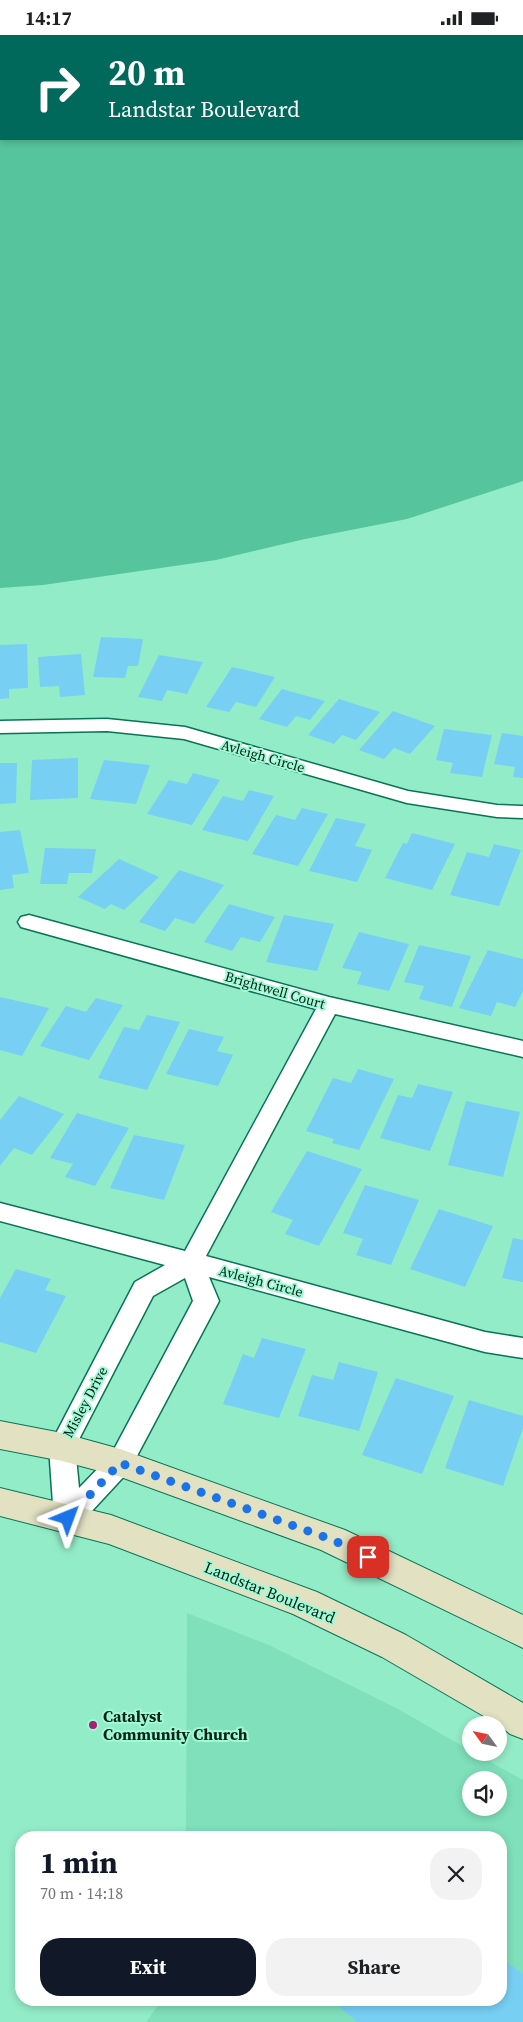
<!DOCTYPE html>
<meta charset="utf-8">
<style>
body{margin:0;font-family:"Source Serif 4",serif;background:#f2f2f2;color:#202124;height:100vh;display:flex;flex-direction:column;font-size:19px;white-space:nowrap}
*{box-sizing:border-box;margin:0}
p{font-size:16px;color:#757577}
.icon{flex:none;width:28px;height:28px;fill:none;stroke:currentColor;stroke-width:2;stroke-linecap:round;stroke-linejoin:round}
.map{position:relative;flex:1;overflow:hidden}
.sheet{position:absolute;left:15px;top:1796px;width:492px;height:175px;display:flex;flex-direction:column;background:#fff;border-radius:20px;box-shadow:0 2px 8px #0003}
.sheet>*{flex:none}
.banner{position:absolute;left:0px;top:0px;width:524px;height:105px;box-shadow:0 2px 8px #0003;background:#00695c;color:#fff;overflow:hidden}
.needle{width:32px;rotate:303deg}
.controls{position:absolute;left:462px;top:1681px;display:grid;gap:10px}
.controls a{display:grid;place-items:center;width:45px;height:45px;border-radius:50%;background:#fff;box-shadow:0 2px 8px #0003;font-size:25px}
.pin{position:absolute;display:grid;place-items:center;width:42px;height:42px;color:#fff;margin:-21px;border-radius:10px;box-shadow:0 2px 8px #0006}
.me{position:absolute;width:55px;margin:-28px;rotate:44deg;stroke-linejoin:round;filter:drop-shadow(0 0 4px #0008)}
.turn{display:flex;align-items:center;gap:18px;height:105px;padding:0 25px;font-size:22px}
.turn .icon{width:65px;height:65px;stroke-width:2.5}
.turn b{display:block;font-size:35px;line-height:42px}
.round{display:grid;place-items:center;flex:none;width:52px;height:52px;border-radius:20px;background:#f2f2f2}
.headline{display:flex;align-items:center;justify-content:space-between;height:85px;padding:0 25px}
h1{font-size:30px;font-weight:700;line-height:38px;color:#111827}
.primary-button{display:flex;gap:10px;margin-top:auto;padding:10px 25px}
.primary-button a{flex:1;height:58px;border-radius:20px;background:#111827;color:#fff;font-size:20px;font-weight:700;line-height:58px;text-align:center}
.primary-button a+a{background:#f2f2f2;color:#202124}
.status{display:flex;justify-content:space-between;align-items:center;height:35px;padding:0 25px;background:#fff;direction:ltr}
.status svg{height:14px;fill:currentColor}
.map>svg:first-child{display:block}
.built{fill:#7fe0bb;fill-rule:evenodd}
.green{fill:#56c49c;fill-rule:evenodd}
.building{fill:#77cff4}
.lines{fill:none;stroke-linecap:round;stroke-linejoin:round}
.street-casing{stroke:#097355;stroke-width:3}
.secondary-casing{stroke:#097355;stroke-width:2}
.street{fill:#fff;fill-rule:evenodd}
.secondary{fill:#e2e1c2;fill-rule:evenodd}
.route{stroke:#1a73e8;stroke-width:9;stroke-dasharray:0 16.2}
.poi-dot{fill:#a22374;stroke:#a1f9d5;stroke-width:2}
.labels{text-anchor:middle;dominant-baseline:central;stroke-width:4;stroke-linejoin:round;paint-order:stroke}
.street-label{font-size:14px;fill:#002317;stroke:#a1f9d5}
.near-street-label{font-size:16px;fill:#002317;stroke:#a1f9d5}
.near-poi-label{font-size:16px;font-weight:bold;fill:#002317;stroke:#a1f9d5;text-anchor:start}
</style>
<div class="status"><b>14:17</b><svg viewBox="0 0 49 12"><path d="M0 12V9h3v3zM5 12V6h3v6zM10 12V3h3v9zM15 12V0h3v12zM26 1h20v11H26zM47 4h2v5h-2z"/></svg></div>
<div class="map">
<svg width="523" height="1987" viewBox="0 0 523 1987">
<rect width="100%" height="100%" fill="#93ecc8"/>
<path class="built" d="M187 1578 269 1610 398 1674 471 1716V1718H474L523 1745V1987H146L162 1965H501V1802H186ZM471 1745H499V1772H471Z"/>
<path class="green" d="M0 0H523V446L407 484 305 504 216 525 43 550 0 553ZM1 1H522V104H1Z"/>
<path class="building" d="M101 602 143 604 138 631H128L125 643 93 642Z
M27 609 28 653 9 654V663L0 664V610Z
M81 619 85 660 60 662 59 651 40 652 38 622Z
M159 620 203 627 187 659 167 655 162 666 138 662Z
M232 632 275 642 256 672 236 667 229 677 206 672Z
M282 654 325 666 310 685 296 681 287 692 259 684Z
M339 664 380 677 356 705 342 700 334 709 308 700Z
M393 676 435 691 410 719 394 713 384 724 359 715Z
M444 694 492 700 482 742 450 738 453 728 436 725Z
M502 698 523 701V743L513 742 515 732 494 729Z
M78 723V763L30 765 32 725Z
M104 725 150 730 136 769 90 764Z
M0 728H17L16 768 0 769Z
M193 738 220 745 192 790 147 779 169 745 187 749Z
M249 755 274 761 248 806 202 795 223 761 243 766Z
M302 773 328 779 298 831 252 819 276 780 295 785Z
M336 783 366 789 355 811 372 815 357 847 309 836Z
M20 795 29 838 12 840 14 853 0 855V797Z
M412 798 455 809 432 855 385 843 403 808 407 809Z
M494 809 521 815 499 871 450 860 467 817 489 822Z
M45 813 96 814 92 838H69L67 849H40Z
M119 824 159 842 124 875 111 869 105 874 78 862Z
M179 835 224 850 194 889 175 883 165 896 139 887Z
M229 869 275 882 260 907 241 902 232 916 204 907Z
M284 880 334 889 317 936 266 927Z
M359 897 409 909 389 956 357 949 362 937 342 933Z
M419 910 471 921 452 972 419 964 424 951 404 947Z
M488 915 523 924V956L515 972 497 967 491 981 459 973Z
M0 962 49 973 22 1021 0 1015Z
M96 963 123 970 89 1025 40 1011 66 971 86 977Z
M147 980 180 987 147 1055 98 1043 124 992 139 995Z
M189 994 224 1002 217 1016 233 1020 218 1051 166 1039Z
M358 1034 394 1044 359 1115 332 1108 334 1104 306 1096 333 1043 351 1048Z
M418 1049 453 1057 430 1116 380 1103 398 1060 412 1063Z
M19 1061 64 1079 32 1120 14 1113 0 1131V1085Z
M466 1066 520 1077 503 1142 448 1130Z
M77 1078 129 1093 95 1151 65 1142 73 1129 50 1123Z
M134 1100 185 1110 164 1165 110 1153Z
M307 1116 362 1134 319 1211 285 1199 293 1185 271 1177Z
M365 1150 419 1165 391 1230 356 1220 363 1204 343 1198Z
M439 1174 493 1191 465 1252 410 1234Z
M513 1203 523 1205V1247L502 1243Z
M16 1234 51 1244 45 1255 66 1261 36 1318 0 1307V1263Z
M262 1303 306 1314 279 1383 223 1369 243 1319 254 1323Z
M339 1327 378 1337 359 1396 298 1381 312 1340 333 1345Z
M396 1343 454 1361 422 1439 362 1420Z
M469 1365 523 1381V1393L503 1451 445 1433Z
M326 1795 336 1802H320Z
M501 1923 523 1939V1987H358L330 1965H501Z"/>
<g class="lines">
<defs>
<path id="street" d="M107 684 185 692 408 756 497 770 523 771V783L497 782 407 768 184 704 107 696 0 698V686Z
M29 880 329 962 523 1006V1022L335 979 206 1221 485 1297 523 1303V1323L485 1317 209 1242 219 1266 129 1436 78 1491 68 1495 58 1491 54 1483 49 1412 135 1247 165 1230 0 1186V1168L185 1216 316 974 21 892 18 887 21 882ZM185 1243 193 1266 111 1420 79 1453 75 1412 153 1261Z"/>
<path id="secondary" d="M0 1386 62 1398 120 1414 345 1495 523 1580V1613L321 1515 118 1441 62 1426 0 1414Z
M0 1453 111 1480 317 1557 406 1600 523 1668V1704L510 1699 499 1690 382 1622 293 1579 109 1509 0 1481Z"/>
</defs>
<use href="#street" class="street-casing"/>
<use href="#secondary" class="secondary-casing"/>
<use href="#street" class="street"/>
<use href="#secondary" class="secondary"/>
</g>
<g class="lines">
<path class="route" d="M68 1483 120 1428 333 1505 368 1522"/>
</g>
<circle class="poi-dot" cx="93" cy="1690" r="5"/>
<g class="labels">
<g class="street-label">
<text transform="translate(263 721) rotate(16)">Avleigh Circle</text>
<text transform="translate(275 955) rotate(16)">Brightwell Court</text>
<text transform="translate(261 1246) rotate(15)">Avleigh Circle</text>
<text transform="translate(85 1367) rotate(-62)">Misley Drive</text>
</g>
<g class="near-street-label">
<text transform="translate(270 1557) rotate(22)">Landstar Boulevard</text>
</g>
<g class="near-poi-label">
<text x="103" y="1681">Catalyst<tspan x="103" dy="18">Community Church</tspan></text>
</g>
</g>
</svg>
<div class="controls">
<a><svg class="needle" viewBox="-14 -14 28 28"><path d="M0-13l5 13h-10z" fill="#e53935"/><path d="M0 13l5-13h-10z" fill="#757577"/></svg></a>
<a><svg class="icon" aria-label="sound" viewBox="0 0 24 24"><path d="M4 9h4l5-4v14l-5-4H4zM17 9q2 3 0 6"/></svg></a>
</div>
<div class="pin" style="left:368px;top:1522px;background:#d93025"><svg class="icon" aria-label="arrive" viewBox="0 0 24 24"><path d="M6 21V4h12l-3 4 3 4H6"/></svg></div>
<svg class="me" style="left:68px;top:1483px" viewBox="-20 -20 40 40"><path d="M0-17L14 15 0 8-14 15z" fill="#1a73e8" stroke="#fff" stroke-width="4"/></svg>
<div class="banner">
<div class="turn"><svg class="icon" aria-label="right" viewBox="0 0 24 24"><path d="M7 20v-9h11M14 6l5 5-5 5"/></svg><div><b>20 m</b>Landstar Boulevard</div></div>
</div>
<section class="sheet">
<div class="headline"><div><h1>1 min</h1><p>70 m · 14:18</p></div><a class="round"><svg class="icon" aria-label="close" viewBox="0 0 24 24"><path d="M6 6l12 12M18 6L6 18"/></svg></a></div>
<div class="primary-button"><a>Exit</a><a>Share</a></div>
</section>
</div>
